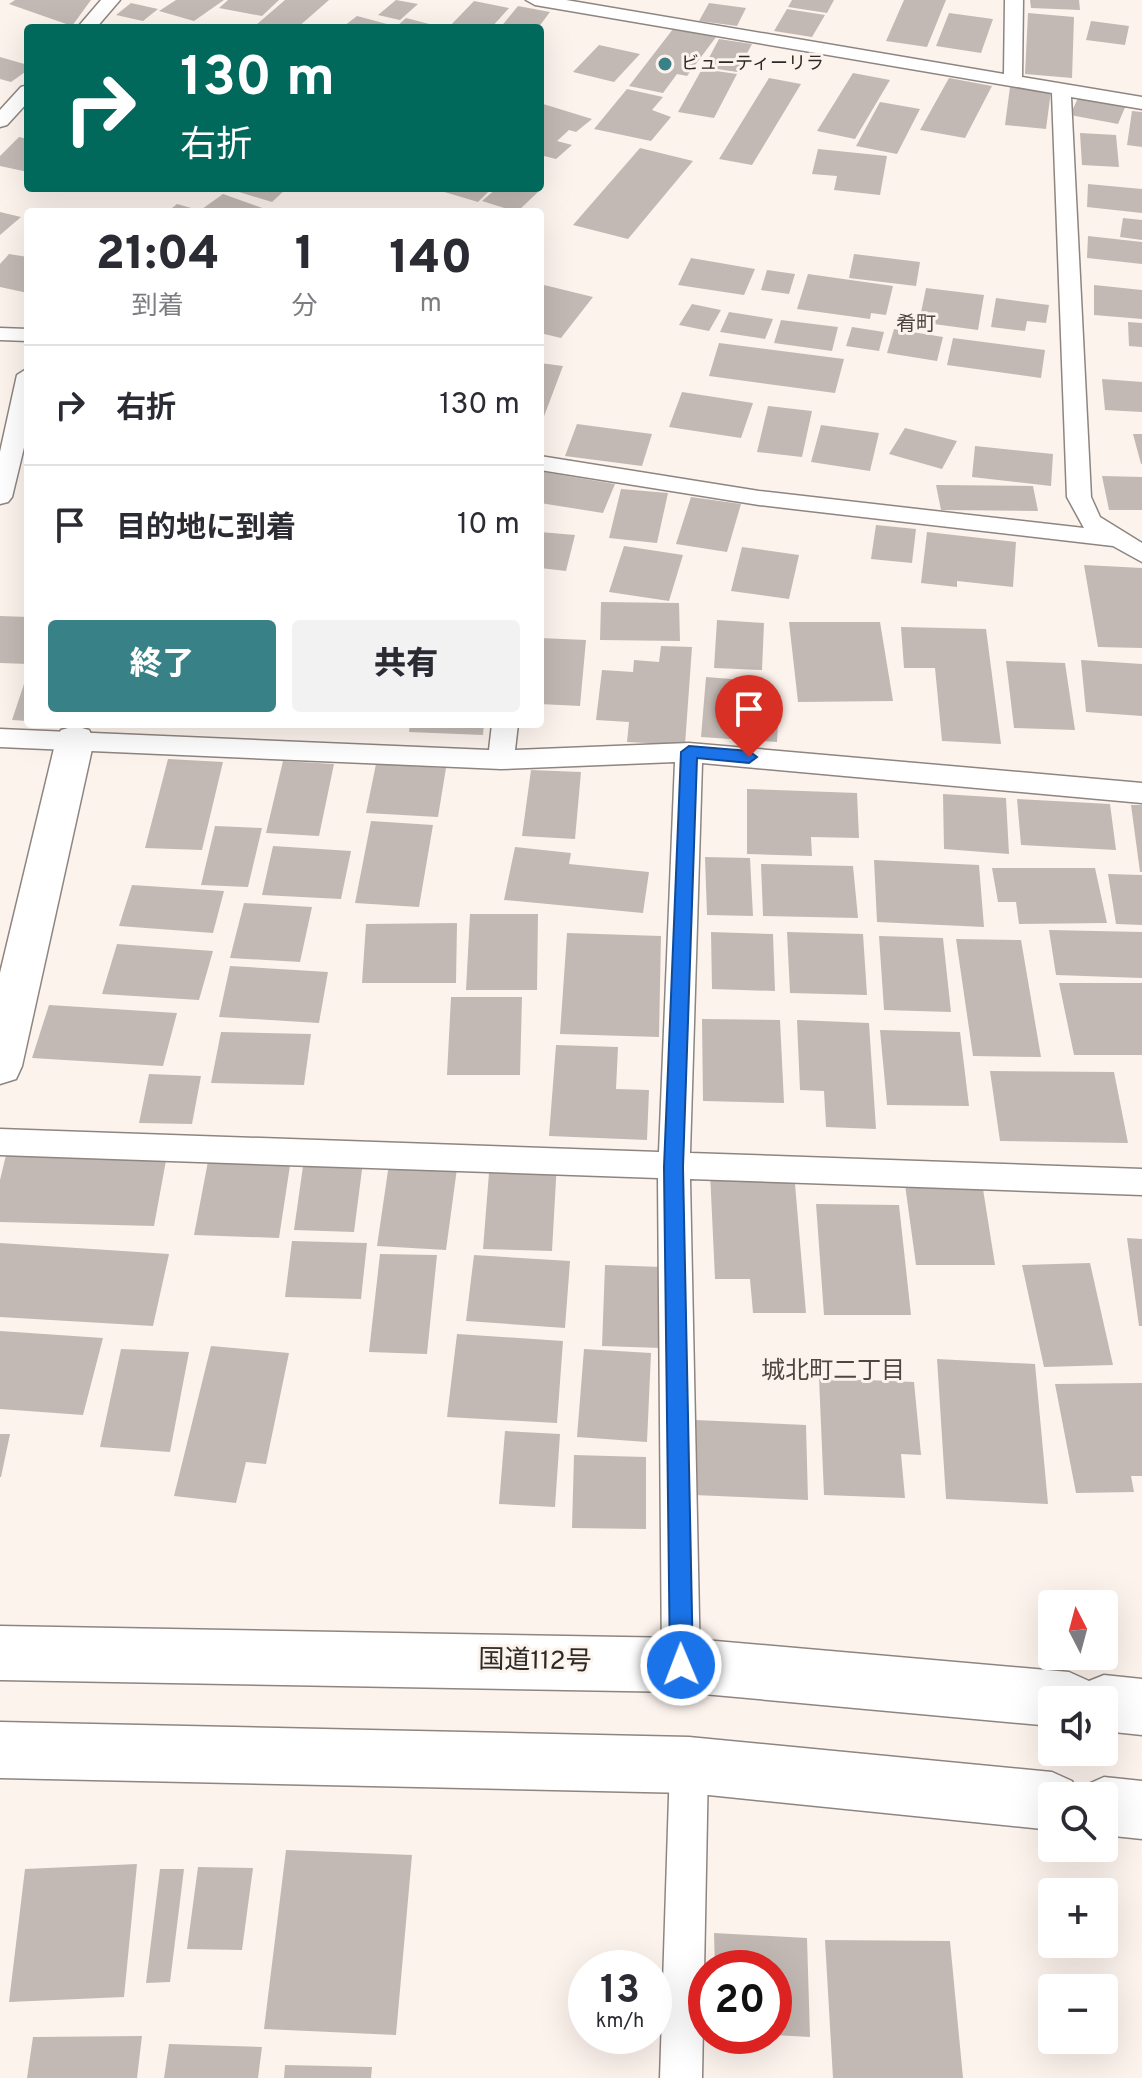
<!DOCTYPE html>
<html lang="ja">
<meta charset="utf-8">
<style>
body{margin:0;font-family:Overpass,"Noto Sans JP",sans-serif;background:#f2f2f3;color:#2b2b33;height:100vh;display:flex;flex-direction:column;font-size:30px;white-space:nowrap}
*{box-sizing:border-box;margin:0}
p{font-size:26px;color:#7c7c81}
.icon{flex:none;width:44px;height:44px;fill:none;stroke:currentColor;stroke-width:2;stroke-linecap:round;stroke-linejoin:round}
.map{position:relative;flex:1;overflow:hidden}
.panel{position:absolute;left:24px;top:208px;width:520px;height:520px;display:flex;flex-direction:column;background:#fff;border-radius:8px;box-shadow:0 8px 32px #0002}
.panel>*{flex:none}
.hud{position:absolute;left:24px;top:24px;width:520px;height:168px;border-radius:8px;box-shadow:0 8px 32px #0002;background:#00695c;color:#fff;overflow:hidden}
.needle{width:52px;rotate:354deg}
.buttons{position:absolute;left:1038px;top:1590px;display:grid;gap:16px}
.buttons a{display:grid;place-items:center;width:80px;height:80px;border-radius:8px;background:#fff;box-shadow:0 8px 32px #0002;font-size:40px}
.speed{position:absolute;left:568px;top:1950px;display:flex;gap:16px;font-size:40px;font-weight:700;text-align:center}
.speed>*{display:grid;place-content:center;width:104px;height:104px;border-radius:50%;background:#fff;box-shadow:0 8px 32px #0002;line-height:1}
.speed small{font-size:20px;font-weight:400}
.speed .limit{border:12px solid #d22;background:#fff;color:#111}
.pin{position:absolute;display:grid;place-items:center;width:68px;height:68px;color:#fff;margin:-82px -34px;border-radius:50% 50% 50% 0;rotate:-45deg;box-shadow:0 0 8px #0007}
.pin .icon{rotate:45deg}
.me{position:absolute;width:88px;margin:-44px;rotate:359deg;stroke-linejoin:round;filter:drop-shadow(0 0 6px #0008)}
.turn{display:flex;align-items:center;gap:28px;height:168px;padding:0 24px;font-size:36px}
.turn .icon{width:104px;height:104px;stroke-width:2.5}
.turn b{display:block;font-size:56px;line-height:68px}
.eta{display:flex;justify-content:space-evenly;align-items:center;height:136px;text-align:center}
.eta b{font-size:48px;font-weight:800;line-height:56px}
.primary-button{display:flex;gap:16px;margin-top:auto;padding:16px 24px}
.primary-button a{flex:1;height:92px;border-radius:8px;background:#388186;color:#fff;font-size:32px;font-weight:800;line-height:92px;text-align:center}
.primary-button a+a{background:#f2f2f3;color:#2b2b33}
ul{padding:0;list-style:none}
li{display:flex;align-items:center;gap:24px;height:120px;padding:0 24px;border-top:2px solid #e1e1e2}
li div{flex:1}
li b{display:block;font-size:30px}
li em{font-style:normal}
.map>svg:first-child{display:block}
.building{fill:#c3b9b4}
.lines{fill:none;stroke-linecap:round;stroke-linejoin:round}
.service-casing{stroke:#8e8580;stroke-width:3}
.minor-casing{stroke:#8e8580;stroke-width:3}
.trunk-casing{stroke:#8e8580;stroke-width:3}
.service{fill:#fff;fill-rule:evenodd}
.minor{fill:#fff;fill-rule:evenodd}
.trunk{fill:#fff;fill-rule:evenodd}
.route{fill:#1a73e8;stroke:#114b97;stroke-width:2}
.poi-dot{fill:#388186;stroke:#fdf3ed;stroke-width:3}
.labels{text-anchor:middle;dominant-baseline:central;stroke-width:6;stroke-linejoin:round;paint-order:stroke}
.far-poi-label{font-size:18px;fill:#2d2927;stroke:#fdf3ed;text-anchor:start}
.far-neighbourhood-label{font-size:20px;fill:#4f4642;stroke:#fdf3ed}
.neighbourhood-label{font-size:24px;fill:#4f4642;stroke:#fdf3ed}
.near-street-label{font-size:26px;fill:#2d2927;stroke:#fdf3ed}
</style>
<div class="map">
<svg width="1142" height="2078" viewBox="0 0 1142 2078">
<rect width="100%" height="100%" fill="#fdf3ed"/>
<path class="building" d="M15 0H91L72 26 9 4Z
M176 0H224L194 21 159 11Z
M228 0H279L262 16 219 8Z
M285 0H329L297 28 256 25Z
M396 0 418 4 400 20 378 15Z
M792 0H834L827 13 788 7Z
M904 0H946L927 47 886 41Z
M1030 0H1079L1080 10 1031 8Z
M474 1 509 8 491 28H448Z
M131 3 158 9 143 21 116 15Z
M709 3 746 8 737 26 699 21Z
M518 6 550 12 538 28H500Z
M787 9 825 15 812 37 774 31Z
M949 13 993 19 981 53 936 46Z
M1028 13 1074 17 1072 78 1025 74Z
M357 16 387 24 381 28 344 26Z
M406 18 441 27V28H395Z
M1091 21 1129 26 1125 45 1086 40Z
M673 29 716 37 687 76 677 74 663 93 629 86Z
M719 39 752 44 737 72 704 67Z
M599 45 640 54 614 82 573 72Z
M0 57 28 65V70L11 82 0 79Z
M702 69 737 74 714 118 678 112Z
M853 73 890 80 855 139 817 131Z
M769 78 801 84 752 165 719 159Z
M949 78 992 86 965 138 920 130Z
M1010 87 1051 91 1046 129 1005 125Z
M627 89 663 97 652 110 671 117 651 141 594 129Z
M1079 96 1126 105 1118 124 1070 115Z
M880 102 920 109 897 154 856 146Z
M540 103 592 119 576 132 569 130 557 141 572 145 556 159 540 155Z
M1132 111 1142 112V147L1127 145Z
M1080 133 1116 135 1119 167 1082 165Z
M19 137 28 139V172L0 166V156Z
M640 148 693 161 628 239 573 225Z
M818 149 887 156 880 195 834 190 837 176 812 174Z
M1088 184 1142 189V213L1087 207Z
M226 188H287L272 202Z
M431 188H492L478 202Z
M497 188H530L539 191 517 212 482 201Z
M223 194 265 209 261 212H212L202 209Z
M177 204 202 211V212H167Z
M0 212 21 217 0 235Z
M1123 218 1142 220V240L1120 237Z
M1088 236 1142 242V264L1087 258Z
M9 254 28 257V293L0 287V264Z
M854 254 920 262 916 286 849 278Z
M691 258 755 269 744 295 678 285Z
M767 270 795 274 789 294 761 290Z
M808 274 893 286 886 315 871 313 870 319 797 309Z
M540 284 593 297 561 338 540 333Z
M1094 285 1142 290V319L1094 315Z
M926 288 984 295 978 330 919 322Z
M996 298 1049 305 1046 323 1027 321 1025 331 991 327Z
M692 304 721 310 709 331 679 325Z
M729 312 773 319 765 339 720 332Z
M781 320 838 327 832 351 774 343Z
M1128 322 1142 323V347L1129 346Z
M852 327 884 332 879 351 846 346Z
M894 329 943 337 937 361 887 353Z
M953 338 1045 350 1041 378 947 365Z
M719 343 844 359 835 393 709 376Z
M540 363 563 366 540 427Z
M1102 379 1142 382V412L1105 410Z
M682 392 753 403 741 438 669 427Z
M768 406 812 411 802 457 757 452Z
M577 424 652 434 642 466 565 456Z
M821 425 879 433 870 471 811 462Z
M905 428 957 441 942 469 889 454Z
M1133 434H1142V464H1141Z
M975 446 1053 454 1051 486 972 477Z
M544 472 615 484 603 513 540 503V481Z
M1102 476 1142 477V510H1109Z
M936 485 1033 486 1038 511 941 510Z
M621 489 668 493 657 543 609 538Z
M691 497 741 504 727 552 676 544Z
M876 525 916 529 912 563 871 559Z
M540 532 575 535 566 571 540 568Z
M927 532 1016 542 1013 587 957 581V587L921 583Z
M624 546 683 555 669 601 609 592Z
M742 547 799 555 789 599 731 591Z
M1084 565 1142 568V648L1098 647Z
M601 602 679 603 680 641 600 640Z
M0 616 28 617V664L0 663Z
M717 620 764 623 762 670 714 668Z
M789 622H880L893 701 798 702Z
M901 627 986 629 1001 744 942 741 935 668H904Z
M540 638 586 640 580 706 540 704Z
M661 646 692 647 685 745 627 742 629 722 596 720 602 670 633 672 634 660 659 662Z
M1081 660 1142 664V716L1086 712Z
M1006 661 1065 663 1075 730 1014 728Z
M27 675 28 721 12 720Z
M706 677 756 681 755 704 779 706 777 742 701 737Z
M410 724H484L483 735 409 732Z
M168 759 223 762 202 850 145 848Z
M283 761 334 764 319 836 266 833Z
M376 764 446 768 438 817 366 813Z
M531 770 581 772 575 839 522 836Z
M747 789 857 793 859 838 811 837 812 856 747 854Z
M943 794 1006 798 1009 854 944 849Z
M1017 799 1110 804 1116 850 1021 845Z
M1131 805H1142V872H1140Z
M371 821 433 825 419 907 355 903Z
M215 826 262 828 248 887 201 885Z
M273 846 351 851 341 899 262 895Z
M515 847 571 853 569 864 649 872 643 913 504 900Z
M705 857 750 858 753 916 707 915Z
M874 860 979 865 984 927 877 922Z
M761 864 853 866 858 918 763 916Z
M992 868H1095L1107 923 1019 924 1016 902H998Z
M1108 874 1142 875V925L1116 924Z
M132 885 224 891 213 933 119 926Z
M244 903 312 907 300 962 230 958Z
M470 914H538L537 990H466Z
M457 923 456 983H362L366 924Z
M1049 930 1142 932V978L1056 975Z
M711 932 773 934 775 991 712 989Z
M787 932 863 934 867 995 790 993Z
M567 933 661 936 659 1037 560 1034Z
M879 936 943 938 951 1012 884 1010Z
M956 939 1021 940 1041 1057 973 1056Z
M117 944 213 951 199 1000 102 994Z
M230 966 328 972 319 1023 219 1017Z
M1059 983H1142V1055H1074Z
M451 997H522L520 1075H447Z
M49 1005 177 1013 163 1066 32 1058Z
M702 1019 780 1020 784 1103 703 1101Z
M797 1020 869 1023 876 1129 826 1127 824 1091 800 1090Z
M880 1030 960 1032 969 1106 887 1105Z
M221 1032 311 1034 304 1085 211 1083Z
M556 1045 618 1047 616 1089 649 1090 647 1140 549 1136Z
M990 1071 1114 1072 1128 1143 1000 1141Z
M149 1074 201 1076 192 1124 139 1123Z
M7 1151 167 1155 154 1226 0 1222V1180Z
M209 1156 291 1159 279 1238 194 1235Z
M390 1157 458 1161 446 1250 377 1246Z
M304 1159 363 1162 354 1232 294 1230Z
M490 1160 557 1162 552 1251 483 1249Z
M903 1170H980L995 1265H916Z
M710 1172H794L806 1313H753L750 1279H715Z
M816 1204 899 1205 911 1315H824Z
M1127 1238 1142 1239V1326H1139Z
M292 1241 367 1243 361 1299 285 1297Z
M0 1243 169 1254 153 1326 0 1317Z
M380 1254 437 1255 427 1354 369 1352Z
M474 1255 570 1261 565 1328 466 1321Z
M1090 1263 1113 1365 1044 1367 1022 1265Z
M605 1265 662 1267 661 1348 602 1346Z
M0 1331 103 1338 83 1415 0 1409Z
M457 1334 563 1341 557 1423 447 1417Z
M211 1346 289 1353 266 1464 246 1462 236 1503 174 1496Z
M121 1349 189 1352 170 1452 100 1447Z
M584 1349 651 1353 647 1442 577 1437Z
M937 1359 1035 1364 1048 1504 946 1499Z
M819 1378 914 1382 921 1455 901 1454 905 1498 824 1495Z
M1142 1383V1476H1131L1134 1492 1076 1493 1055 1384Z
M695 1420 806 1425 808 1500 694 1495Z
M505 1431 560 1434 555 1507 499 1504Z
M0 1434H10L1 1477H0Z
M574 1455 646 1457V1529L572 1528Z
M286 1850 412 1855 396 2035 264 2029Z
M137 1864 124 1997 9 2002 25 1869Z
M198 1867 253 1868 242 1950 187 1949Z
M160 1869H184L170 1982 146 1983Z
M714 1933 807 1938 810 2037 774 2035V1968H715Z
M825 1940 950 1941 963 2078H833Z
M142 2036 137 2078H27L33 2037Z
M169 2044 262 2047 258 2078H164Z
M285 2065 372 2067 371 2078H284Z"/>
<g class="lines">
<defs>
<path id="service" d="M101 0H120L96 28H77Z
M526 0H566L1004 74 1005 0H1023L1022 77 1142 97V109L1071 97 1091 497 1100 517 1142 543V562L1113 546 759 505 540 470V456L759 491 1084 528 1067 497 1052 93 535 5Z
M28 85V102L7 125 0 127V110L21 87Z
M0 328 28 329V341L0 340Z
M28 368V431L12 497 8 502 0 504V452L17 375Z
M492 724H518L515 750 689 743 1142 783V803L702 763 690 1153 1142 1169V1195L690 1179 700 1665 694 1678 681 1684 668 1678 662 1665 658 1178 0 1155V1129L659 1152 675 762 501 769 0 747V729L489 750Z
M689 1746 703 1751 708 1765 702 2078H660L670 1765 675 1751Z"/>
<path id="minor" d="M75 726 89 730 94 740 22 1066 16 1079 0 1084V973L56 740 61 730Z"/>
<path id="trunk" d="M0 1626 681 1638 1069 1672 1089 1681 1104 1675 1142 1679V1735L1104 1731V1700H1052V1726L681 1692 0 1680Z
M0 1722 689 1737 1052 1772 1072 1781 1079 1796H1052V1830L689 1793 0 1778Z
M1104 1777 1142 1781V1839L1104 1835V1796H1079L1084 1786Z"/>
</defs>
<use href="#service" class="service-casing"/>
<use href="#minor" class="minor-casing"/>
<use href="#trunk" class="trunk-casing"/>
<use href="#service" class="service"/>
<use href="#minor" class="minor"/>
<use href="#trunk" class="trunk"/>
</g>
<path class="route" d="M689 746 749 751 757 757 749 763 697 758 683 1167 693 1665 689 1673 681 1677 673 1673 670 1665 664 1167 681 752Z"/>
<circle class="poi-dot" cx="665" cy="64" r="8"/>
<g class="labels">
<g class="far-poi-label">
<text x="681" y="64">ビューティーリラ</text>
</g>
<g class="far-neighbourhood-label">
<text x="916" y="325">肴町</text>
</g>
<g class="neighbourhood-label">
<text x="833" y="1372">城北町二丁目</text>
</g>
<g class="near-street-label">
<text transform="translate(535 1662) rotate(1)">国道112号</text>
</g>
</g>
</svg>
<div class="buttons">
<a><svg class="needle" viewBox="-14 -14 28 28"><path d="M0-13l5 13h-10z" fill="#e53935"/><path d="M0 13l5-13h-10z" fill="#7c7c81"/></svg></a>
<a><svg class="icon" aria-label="sound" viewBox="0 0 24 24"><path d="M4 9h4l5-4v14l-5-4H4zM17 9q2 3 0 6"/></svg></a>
<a><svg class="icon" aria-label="search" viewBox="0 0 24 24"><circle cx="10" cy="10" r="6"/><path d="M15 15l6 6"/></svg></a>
<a>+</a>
<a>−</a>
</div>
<div class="speed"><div>13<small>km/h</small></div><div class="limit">20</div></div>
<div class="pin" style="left:749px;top:757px;background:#d93025"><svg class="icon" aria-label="arrive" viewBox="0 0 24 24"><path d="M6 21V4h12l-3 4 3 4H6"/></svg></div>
<svg class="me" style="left:681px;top:1665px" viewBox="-20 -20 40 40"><circle r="17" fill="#1a73e8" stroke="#fff" stroke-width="3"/><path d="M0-11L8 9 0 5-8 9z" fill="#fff"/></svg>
<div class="hud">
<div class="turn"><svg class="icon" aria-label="right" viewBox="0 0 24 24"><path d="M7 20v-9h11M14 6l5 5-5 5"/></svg><div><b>130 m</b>右折</div></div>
</div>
<section class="panel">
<div class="eta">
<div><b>21:04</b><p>到着</p></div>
<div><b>1</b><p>分</p></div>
<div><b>140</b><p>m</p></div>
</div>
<ul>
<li><svg class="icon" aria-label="right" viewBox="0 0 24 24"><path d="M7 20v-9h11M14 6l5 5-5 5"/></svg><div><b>右折</b></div><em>130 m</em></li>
<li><svg class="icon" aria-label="arrive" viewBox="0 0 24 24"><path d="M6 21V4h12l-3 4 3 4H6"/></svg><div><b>目的地に到着</b></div><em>10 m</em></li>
</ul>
<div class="primary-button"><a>終了</a><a>共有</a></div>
</section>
</div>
